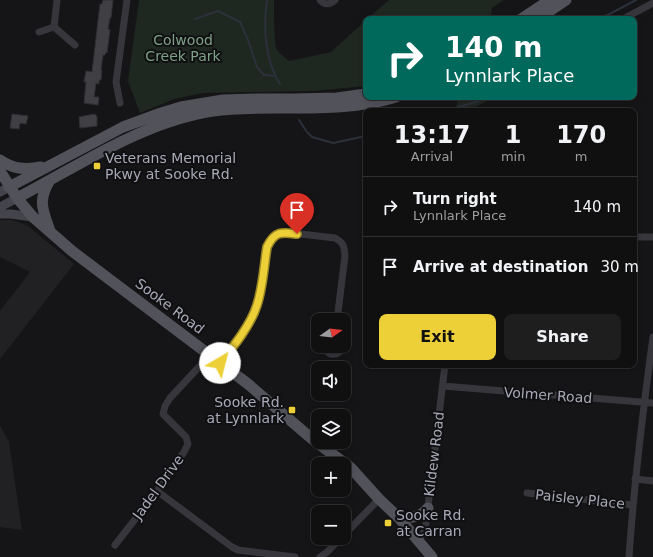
<!DOCTYPE html>
<meta charset="utf-8">
<style>
body{margin:0;font-family:"DejaVu Sans",sans-serif;background:#1e1e1f;color:#f1f3f6;height:100vh;display:flex;flex-direction:column;font-size:15px;white-space:nowrap}
*{box-sizing:border-box;margin:0}
p{font-size:13px;color:#9c9d9f}
.icon{flex:none;width:22px;height:22px;fill:none;stroke:currentColor;stroke-width:2;stroke-linecap:round;stroke-linejoin:round}
.map{position:relative;flex:1;overflow:hidden}
.details{position:absolute;left:363px;top:108px;width:274px;height:260px;display:flex;flex-direction:column;background:#101011;border-radius:8px;box-shadow:0 2px 6px #0003,0 0 0 1px #303031}
.details>*{flex:none}
.top-card{position:absolute;left:363px;top:16px;width:274px;height:84px;border-radius:8px;box-shadow:0 2px 6px #0003,0 0 0 1px #303031;background:#00695c;color:#fff;overflow:hidden}
.needle{width:26px;rotate:76deg}
.buttons{position:absolute;left:311px;top:313px;display:grid;gap:8px}
.buttons a{display:grid;place-items:center;width:40px;height:40px;border-radius:8px;background:#101011;box-shadow:0 2px 6px #0003,0 0 0 1px #303031;font-size:20px}
.pin{position:absolute;display:grid;place-items:center;width:34px;height:34px;color:#fff;margin:-41px -17px;border-radius:50% 50% 50% 0;rotate:-45deg;box-shadow:0 0 4px #0007}
.pin .icon{rotate:45deg}
.me{position:absolute;width:44px;margin:-22px;rotate:37deg;stroke-linejoin:round;filter:drop-shadow(0 0 3px #0008)}
.turn{display:flex;align-items:center;gap:14px;height:84px;padding:0 16px;font-size:18px}
.turn .icon{width:52px;height:52px;stroke-width:2.5}
.turn b{display:block;font-size:28px;line-height:34px}
.eta{display:flex;justify-content:space-evenly;align-items:center;height:68px;text-align:center}
.eta b{font-size:24px;font-weight:700;line-height:28px}
.action{display:flex;gap:8px;margin-top:auto;padding:8px 16px}
.action a{flex:1;height:46px;border-radius:8px;background:#edd037;color:#111;font-size:16px;font-weight:700;line-height:46px;text-align:center}
.action a+a{background:#1e1e1f;color:#f1f3f6}
ul{padding:0;list-style:none}
li{display:flex;align-items:center;gap:12px;height:60px;padding:0 16px;border-top:1px solid #303031}
li div{flex:1}
li b{display:block;font-size:15px}
li em{font-style:normal}
.map>svg:first-child{display:block}
.built{fill:#212124}
.green{fill:#1f2721}
.lines{fill:none;stroke-linecap:round;stroke-linejoin:round}
.stream{stroke:#2b313a;stroke-width:2}
.building{fill:#3f3f44;stroke:#302f33}
.street{stroke:#36363c;stroke-width:7}
.secondary{stroke:#44454c;stroke-width:9}
.primary{stroke:#52525b;stroke-width:11}
.route-casing{stroke:#9a8724;stroke-width:10}
.route{stroke:#edd037;stroke-width:7}
.poi-dot{fill:#edd037;stroke:#101012;stroke-width:1.5}
.labels{text-anchor:middle;dominant-baseline:central;stroke-width:4;stroke-linejoin:round;paint-order:stroke}
.park-label{font-size:14px;fill:#7fa187;stroke:#101012}
.poi-label{font-size:14px;fill:#a7a9b7;stroke:#101012;text-anchor:start}
.street-label{font-size:14px;fill:#a7a9b7;stroke:#101012}
</style>
<div class="map">
<svg width="653" height="557" viewBox="0 0 653 557">
<rect width="100%" height="100%" fill="#151517"/>
<path class="built" d="M0 220H12L21 223 28 226 74 264 0 359V311L30 272 0 257Z
M0 425 9 442 22 530 0 527Z"/>
<path class="green" d="M139 0H274C274 8 274 45 277 50 280 54 286 58 289 61L331 52 366 20V86L314 91 203 93 174 99 140 113 128 81Z
M389 0H504L492 8 491 16 487 19H367Z
M458 97H496L468 110H456Z"/>
<g class="lines">
<path class="stream" d="M267 0C263 27 265 61 280 84
M195 19 218 11 240 22 248 40 257 67 264 75 275 76
M600 19 636 0
M446 111 479 101 485 97
M299 120 307 132 312 137 333 143 366 136"/>
</g>
<path class="building" d="M103 0H113L111 18H110L108 29 110 30 107 53 106 52 105 55H103L101 70H102L101 80H99V84L96 83 94 97H99L98 105 84 103 86 82H84L86 71 92 72 100 4H102Z
M12 114 28 116 26 124 20 123 19 129 10 128Z
M94 114 96 115 97 117V126L80 128 79 117Z"/>
<g class="lines">
<path class="street" d="M320 0C324 5 330 5 335 0
M623 19 653 3
M54 27 57 0
M39 32 54 27 75 45
M120 103 116 82 127 0
M634 237H653
M324 346C328 357 339 357 343 346
M220 363C232 348 252 324 257 305 263 287 264 266 267 247L270 240 275 235 284 232 335 238C344 243 344 246 345 256L337 320
M443 386 653 403
M635 479 653 481
M157 491 232 547 238 550 295 557
M527 493 633 505
M344 535 379 499
M418 540 425 531 445 365
M115 545 157 491 184 452 188 444 186 437 163 414 165 406 170 398 210 355
M320 557 327 552 341 538
M629 557C634 483 643 410 653 337"/>
<path class="secondary" d="M0 192 9 187
M0 207 17 198
M0 214H11L33 217"/>
<path class="primary" d="M521 19 550 0
M538 19 566 0
M0 160C13 169 25 170 41 167
M0 171 17 198 33 217 72 251 248 384 311 438 351 468 379 499 399 518 432 557
M50 180C37 201 43 210 50 231
M9 187 123 127 161 113 181 107 223 100 259 99H294L337 98 366 94
M17 198C80 165 142 122 213 111 234 108 255 108 276 108 316 108 358 109 396 97
M399 518C411 517 419 519 428 508"/>
</g>
<g class="lines">
<defs>
<path id="route" d="M220 363C233 347 251 325 257 305 263 287 264 266 267 247 275 231 281 232 297 234"/>
</defs>
<use href="#route" class="route-casing"/>
<use href="#route" class="route"/>
</g>
<g class="poi-dot">
<rect x="93" y="162" width="8" height="8" rx="2"/>
<rect x="288" y="406" width="8" height="8" rx="2"/>
<rect x="384" y="519" width="8" height="8" rx="2"/>
</g>
<g class="labels">
<g class="park-label">
<text x="183" y="40">Colwood<tspan x="183" dy="16">Creek Park</tspan></text>
</g>
<g class="poi-label">
<text x="105" y="158">Veterans Memorial<tspan x="105" dy="16">Pkwy at Sooke Rd.</tspan></text>
<text x="284" y="402" text-anchor="end">Sooke Rd.<tspan x="284" dy="16">at Lynnlark</tspan></text>
<text x="396" y="515">Sooke Rd.<tspan x="396" dy="16">at Carran</tspan></text>
</g>
<g class="street-label">
<text transform="translate(170 306) rotate(37)">Sooke Road</text>
<text transform="translate(548 395) rotate(4)">Volmer Road</text>
<text transform="translate(434 454) rotate(-83)">Kildew Road</text>
<text transform="translate(158 487) rotate(-54)">Jadel Drive</text>
<text transform="translate(580 499) rotate(6)">Paisley Place</text>
</g>
</g>
</svg>
<div class="buttons">
<a><svg class="needle" viewBox="-14 -14 28 28"><path d="M0-13l5 13h-10z" fill="#e53935"/><path d="M0 13l5-13h-10z" fill="#9c9d9f"/></svg></a>
<a><svg class="icon" aria-label="sound" viewBox="0 0 24 24"><path d="M4 9h4l5-4v14l-5-4H4zM17 9q2 3 0 6"/></svg></a>
<a><svg class="icon" aria-label="layers" viewBox="0 0 24 24"><path d="M12 4l9 5-9 5-9-5zM3 14l9 5 9-5"/></svg></a>
<a>+</a>
<a>−</a>
</div>
<div class="pin" style="left:297px;top:234px;background:#d93025"><svg class="icon" aria-label="arrive" viewBox="0 0 24 24"><path d="M6 21V4h12l-3 4 3 4H6"/></svg></div>
<svg class="me" style="left:220px;top:363px" viewBox="-20 -20 40 40"><circle r="19" fill="#fff"/><path d="M0-13L10 11 0 6-10 11z" fill="#edd037"/></svg>
<div class="top-card">
<div class="turn"><svg class="icon" aria-label="right" viewBox="0 0 24 24"><path d="M7 20v-9h11M14 6l5 5-5 5"/></svg><div><b>140 m</b>Lynnlark Place</div></div>
</div>
<section class="details">
<div class="eta">
<div><b>13:17</b><p>Arrival</p></div>
<div><b>1</b><p>min</p></div>
<div><b>170</b><p>m</p></div>
</div>
<ul>
<li><svg class="icon" aria-label="right" viewBox="0 0 24 24"><path d="M7 20v-9h11M14 6l5 5-5 5"/></svg><div><b>Turn right</b><p>Lynnlark Place</p></div><em>140 m</em></li>
<li><svg class="icon" aria-label="arrive" viewBox="0 0 24 24"><path d="M6 21V4h12l-3 4 3 4H6"/></svg><div><b>Arrive at destination</b></div><em>30 m</em></li>
</ul>
<div class="action"><a>Exit</a><a>Share</a></div>
</section>
</div>
